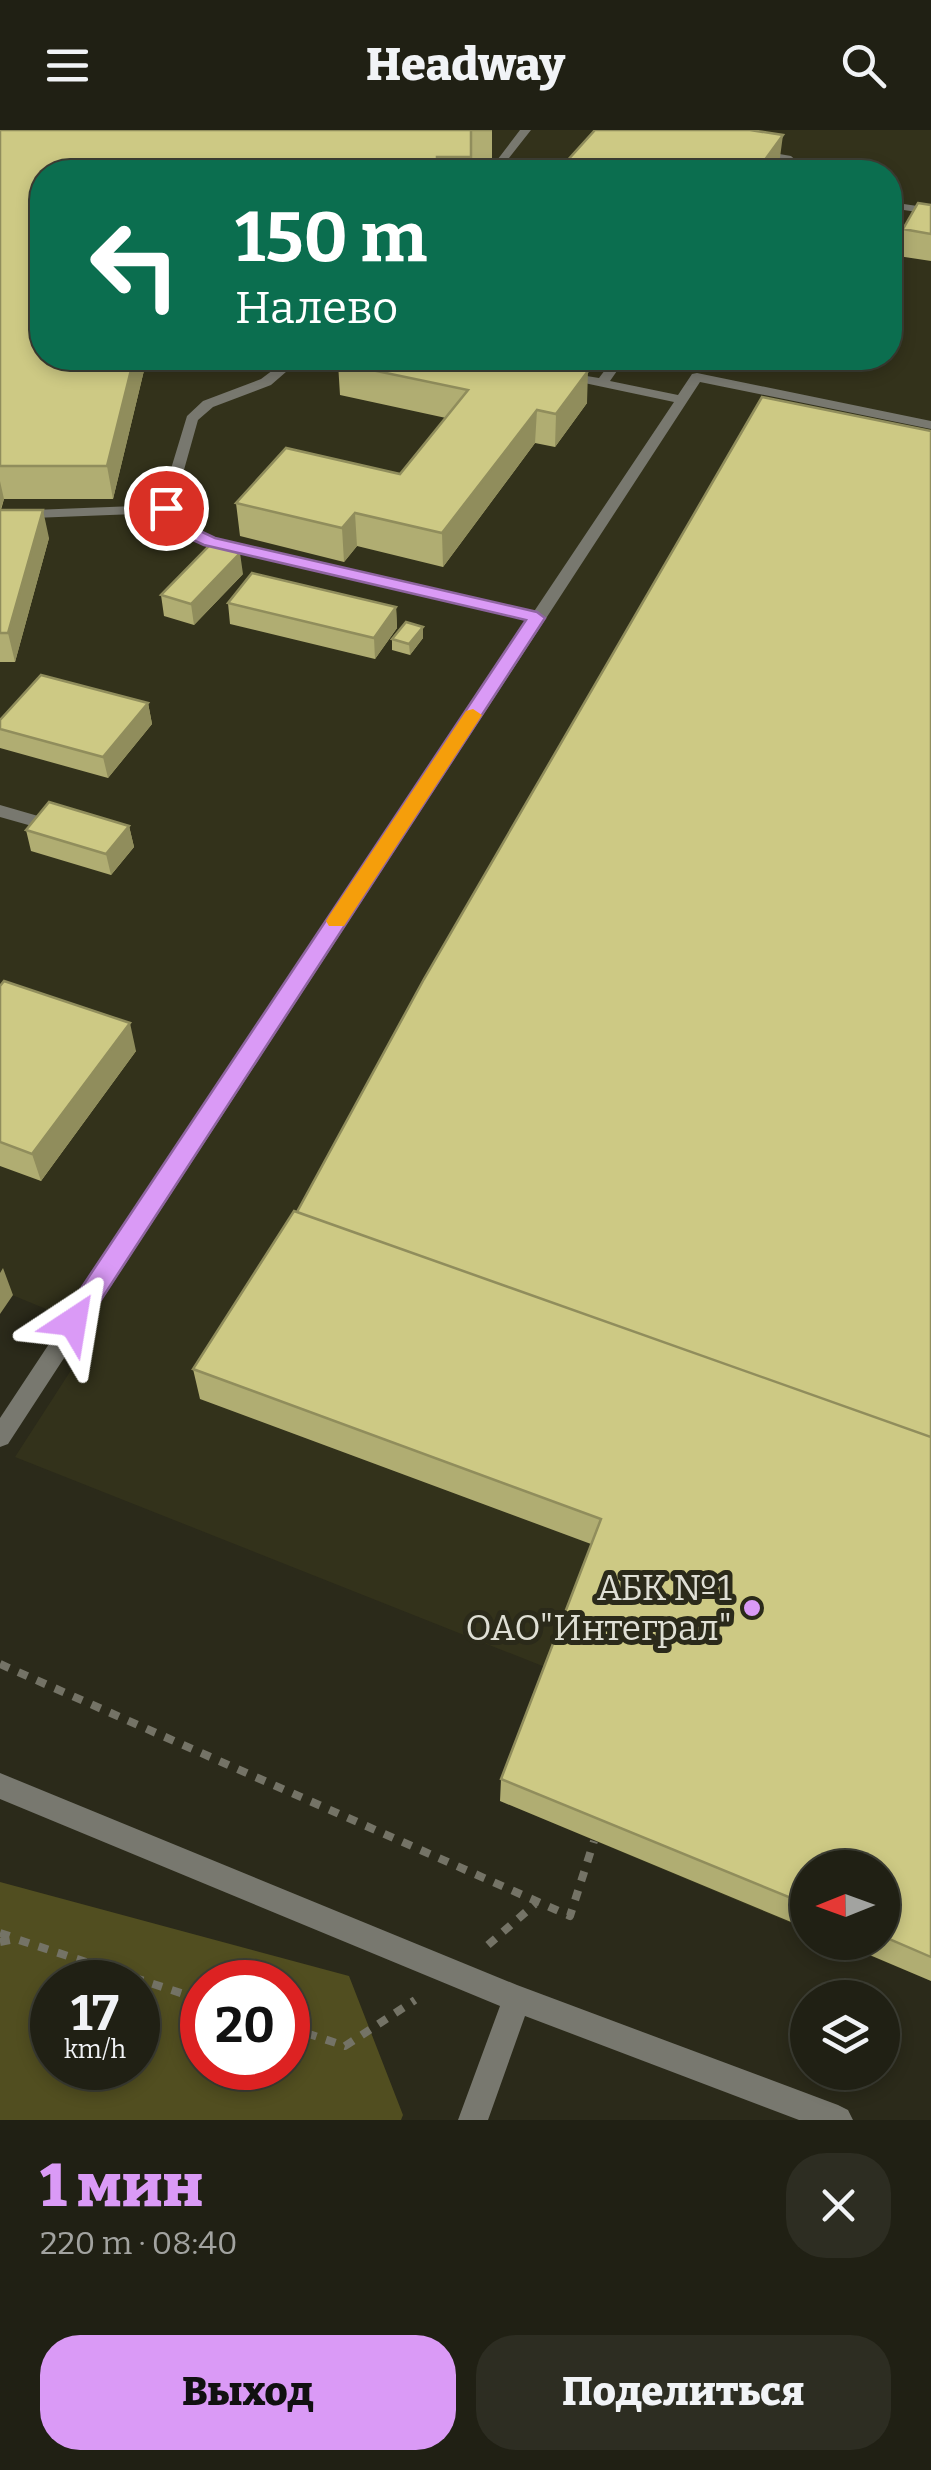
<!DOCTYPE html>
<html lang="ru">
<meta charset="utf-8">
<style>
body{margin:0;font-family:Bitter,serif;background:#2d2d22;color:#f1f3f6;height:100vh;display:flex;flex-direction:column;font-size:38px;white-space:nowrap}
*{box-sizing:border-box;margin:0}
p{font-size:32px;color:#a2a3a0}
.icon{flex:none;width:55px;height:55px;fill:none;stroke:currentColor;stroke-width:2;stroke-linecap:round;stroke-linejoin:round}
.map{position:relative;height:1990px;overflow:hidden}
.details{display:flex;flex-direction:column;background:#202014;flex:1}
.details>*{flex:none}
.guide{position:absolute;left:30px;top:30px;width:872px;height:210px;border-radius:40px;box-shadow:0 5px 15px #0003,0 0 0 2px #3d3e34;background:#0b6e4f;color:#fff;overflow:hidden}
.needle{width:65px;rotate:269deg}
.tools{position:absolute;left:790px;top:1720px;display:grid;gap:20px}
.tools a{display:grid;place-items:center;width:110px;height:110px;border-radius:50%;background:#202014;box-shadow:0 5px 15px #0003,0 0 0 2px #3d3e34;font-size:50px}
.speed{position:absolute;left:30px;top:1830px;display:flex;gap:20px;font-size:50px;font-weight:700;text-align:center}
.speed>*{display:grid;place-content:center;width:130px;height:130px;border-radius:50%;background:#202014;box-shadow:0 5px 15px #0003,0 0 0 2px #3d3e34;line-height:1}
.speed small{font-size:25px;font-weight:400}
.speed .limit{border:15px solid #d22;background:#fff;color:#111}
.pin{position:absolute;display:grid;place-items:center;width:85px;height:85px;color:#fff;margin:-42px;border:5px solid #fff;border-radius:50%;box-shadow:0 2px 10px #0007}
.me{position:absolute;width:110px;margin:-55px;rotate:33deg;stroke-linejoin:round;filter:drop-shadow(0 0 8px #0008)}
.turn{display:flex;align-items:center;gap:35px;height:210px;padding:0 40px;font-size:45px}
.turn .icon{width:130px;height:130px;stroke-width:2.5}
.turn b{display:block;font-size:70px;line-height:85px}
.round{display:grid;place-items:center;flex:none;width:105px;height:105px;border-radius:40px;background:#2d2d22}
.summary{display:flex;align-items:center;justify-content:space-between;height:170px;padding:0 40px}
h1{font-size:60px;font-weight:800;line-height:75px;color:#da9af6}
.primary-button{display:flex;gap:20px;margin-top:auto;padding:20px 40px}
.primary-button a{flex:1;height:115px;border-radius:40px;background:#da9af6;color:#111;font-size:40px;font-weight:800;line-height:115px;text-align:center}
.primary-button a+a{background:#2d2d22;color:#f1f3f6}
header{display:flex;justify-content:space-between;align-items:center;height:130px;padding:0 40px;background:#202014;font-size:45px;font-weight:800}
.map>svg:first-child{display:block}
.built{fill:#33321b;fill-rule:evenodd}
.green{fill:#514e20;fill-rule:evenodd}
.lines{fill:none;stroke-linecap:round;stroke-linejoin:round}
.path{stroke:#747366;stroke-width:8;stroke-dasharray:10 10;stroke-linecap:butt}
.lane{fill:#78786f;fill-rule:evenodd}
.wall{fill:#b0ad72}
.shaded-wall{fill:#908d5c}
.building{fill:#cdc984;stroke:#908d5c;stroke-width:2.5}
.route{fill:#da9af6;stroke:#8e64a0;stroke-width:2.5}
.slow{fill:#f59e0b}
.poi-dot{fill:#da9af6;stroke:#2b2a1a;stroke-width:4}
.labels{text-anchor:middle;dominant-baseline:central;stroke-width:10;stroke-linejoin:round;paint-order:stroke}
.near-poi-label{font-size:35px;fill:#dfdfd5;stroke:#2b2a1a;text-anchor:end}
</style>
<header><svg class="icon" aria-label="menu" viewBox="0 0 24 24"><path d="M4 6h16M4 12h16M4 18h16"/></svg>Headway<svg class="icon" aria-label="search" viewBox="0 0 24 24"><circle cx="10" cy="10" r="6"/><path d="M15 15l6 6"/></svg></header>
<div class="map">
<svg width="931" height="1990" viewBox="0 0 931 1990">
<rect width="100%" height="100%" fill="#2b2a1a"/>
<path class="built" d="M16 0H931V1851L838 1813 882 1812V1738H808L807 1800 500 1671 550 1539 15 1327 97 1200 0 1160V106ZM42 42H890V228H42Z"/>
<path class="green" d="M0 1752 349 1846 403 1985 401 1990H0ZM52 1852H138V1938H52ZM202 1852H288V1938H202Z"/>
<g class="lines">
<path class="path" d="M0 1534 570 1786 594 1711
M0 1803 15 1808
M0 1812 16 1809 202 1870
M488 1815 535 1774
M288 1897 345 1916 415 1870"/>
<path class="lane" d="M520 0H531L498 42H488Z
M756 20 791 26 809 42H797L784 31 752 25 751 23Z
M890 72 931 78V84L890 78Z
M289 228H302L271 255 213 277 198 290 173 379 181 393 215 408 533 483 674 272 556 247V241L599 248 614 228H626L610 251 678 265 692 244 697 243 931 291V299L700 252 8 1314 0 1317V1288L528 490 205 414 171 399 161 383 33 388 26 384 33 380 160 375 187 286 203 271 261 249Z
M0 675 45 688 48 692 39 698 0 687Z
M0 1643 517 1855 838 1975 848 1980 853 1990H799L525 1886 488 1990H458L500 1876 0 1669Z"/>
</g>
<path class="wall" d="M0 0H492V30H471V42H42V228H147L113 369H4L1 380 49 408 15 532H0Z
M931 75V131L898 126 903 99Z
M204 228H271L270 234H205Z
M338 233 558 235 587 273 555 317 535 313 443 437 357 416 344 432 240 406 236 373 400 344 446 288 340 265Z
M931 301V1851L839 1812H882V1738H808V1799L500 1671 501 1649 591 1414 200 1269 193 1239 297 1082Z
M243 444 194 495 164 486 161 465Z
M228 473 396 477 397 498 375 529 230 494Z
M423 497V508L410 525 392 520V509Z
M148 573 152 594 108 648 0 618V590Z
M129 696 134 717 111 745 31 721 26 700Z
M0 856 136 921 41 1051 0 1036Z"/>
<path class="shaded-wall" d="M783 5 779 35 774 42H756Z
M134 228H147L113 369 107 336Z
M588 241 587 273 555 317 556 284Z
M537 280 535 313 443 437 442 403Z
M0 351 4 369 0 381Z
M43 380 49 408 15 532 8 503Z
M355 383 357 416 344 432 342 398Z
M240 423 243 444 194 495 191 474Z
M396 477 397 498 375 529 374 508Z
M423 497V508L410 525 409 514Z
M148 573 152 594 108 648 103 627Z
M129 696 134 717 111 745 106 724Z
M130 893 136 921 41 1051 32 1024Z
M3 1138 13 1165 0 1184V1143Z"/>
<path class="building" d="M0 0H492H471V27H437V42H42V228H134L107 336H0Z
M595 0H750L783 5 756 42H557Z
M918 73 931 75V104L903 99Z
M343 228H556L551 233 588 241 556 284 537 280 442 403 355 383 342 398 236 373 286 318 400 344 468 260 338 233Z
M762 267 931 301V1307L297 1082 424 849Z
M0 380H43L8 503H0Z
M210 415 240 423 191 474 161 465Z
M252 443 396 477 374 508 228 473Z
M406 492 423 497 409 514 392 509Z
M41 545 148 573 103 627 0 599V590Z
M49 672 129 696 106 724 26 700Z
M4 851 130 893 32 1024 0 1012V856Z
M294 1081 931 1307V1827L882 1806V1738H808V1775L501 1649 601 1389 193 1239Z"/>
<path class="route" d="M166 374 172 375 183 393 215 408 537 482 545 488 82 1199 73 1202 64 1199 61 1192 64 1184 526 490 204 415 171 400 158 378Z"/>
<path class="slow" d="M473 579 482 585 344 796H329L326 791 329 786 466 581Z"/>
<circle class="poi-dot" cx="752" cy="1478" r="10"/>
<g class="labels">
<g class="near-poi-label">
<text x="732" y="1458">АБК №1<tspan x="732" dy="40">ОАО"Интеграл"</tspan></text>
</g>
</g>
</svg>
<div class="tools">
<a><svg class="needle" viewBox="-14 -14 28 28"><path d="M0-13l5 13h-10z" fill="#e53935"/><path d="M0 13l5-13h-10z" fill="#a2a3a0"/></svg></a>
<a><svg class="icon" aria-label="layers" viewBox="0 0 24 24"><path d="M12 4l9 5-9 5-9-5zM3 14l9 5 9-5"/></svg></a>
</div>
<div class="speed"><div>17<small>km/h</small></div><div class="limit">20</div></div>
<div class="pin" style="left:166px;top:378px;background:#d93025"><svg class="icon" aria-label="arrive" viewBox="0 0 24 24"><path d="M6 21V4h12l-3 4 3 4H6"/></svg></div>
<svg class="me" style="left:73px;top:1192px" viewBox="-20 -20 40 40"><path d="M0-17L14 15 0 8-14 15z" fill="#da9af6" stroke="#fff" stroke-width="4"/></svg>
<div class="guide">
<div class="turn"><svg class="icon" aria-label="left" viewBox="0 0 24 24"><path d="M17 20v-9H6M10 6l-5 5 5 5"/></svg><div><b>150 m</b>Налево</div></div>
</div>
</div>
<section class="details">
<div class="summary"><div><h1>1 мин</h1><p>220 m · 08:40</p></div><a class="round"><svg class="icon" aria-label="close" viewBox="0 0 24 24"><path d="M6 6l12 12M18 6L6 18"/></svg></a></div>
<div class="primary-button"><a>Выход</a><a>Поделиться</a></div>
</section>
